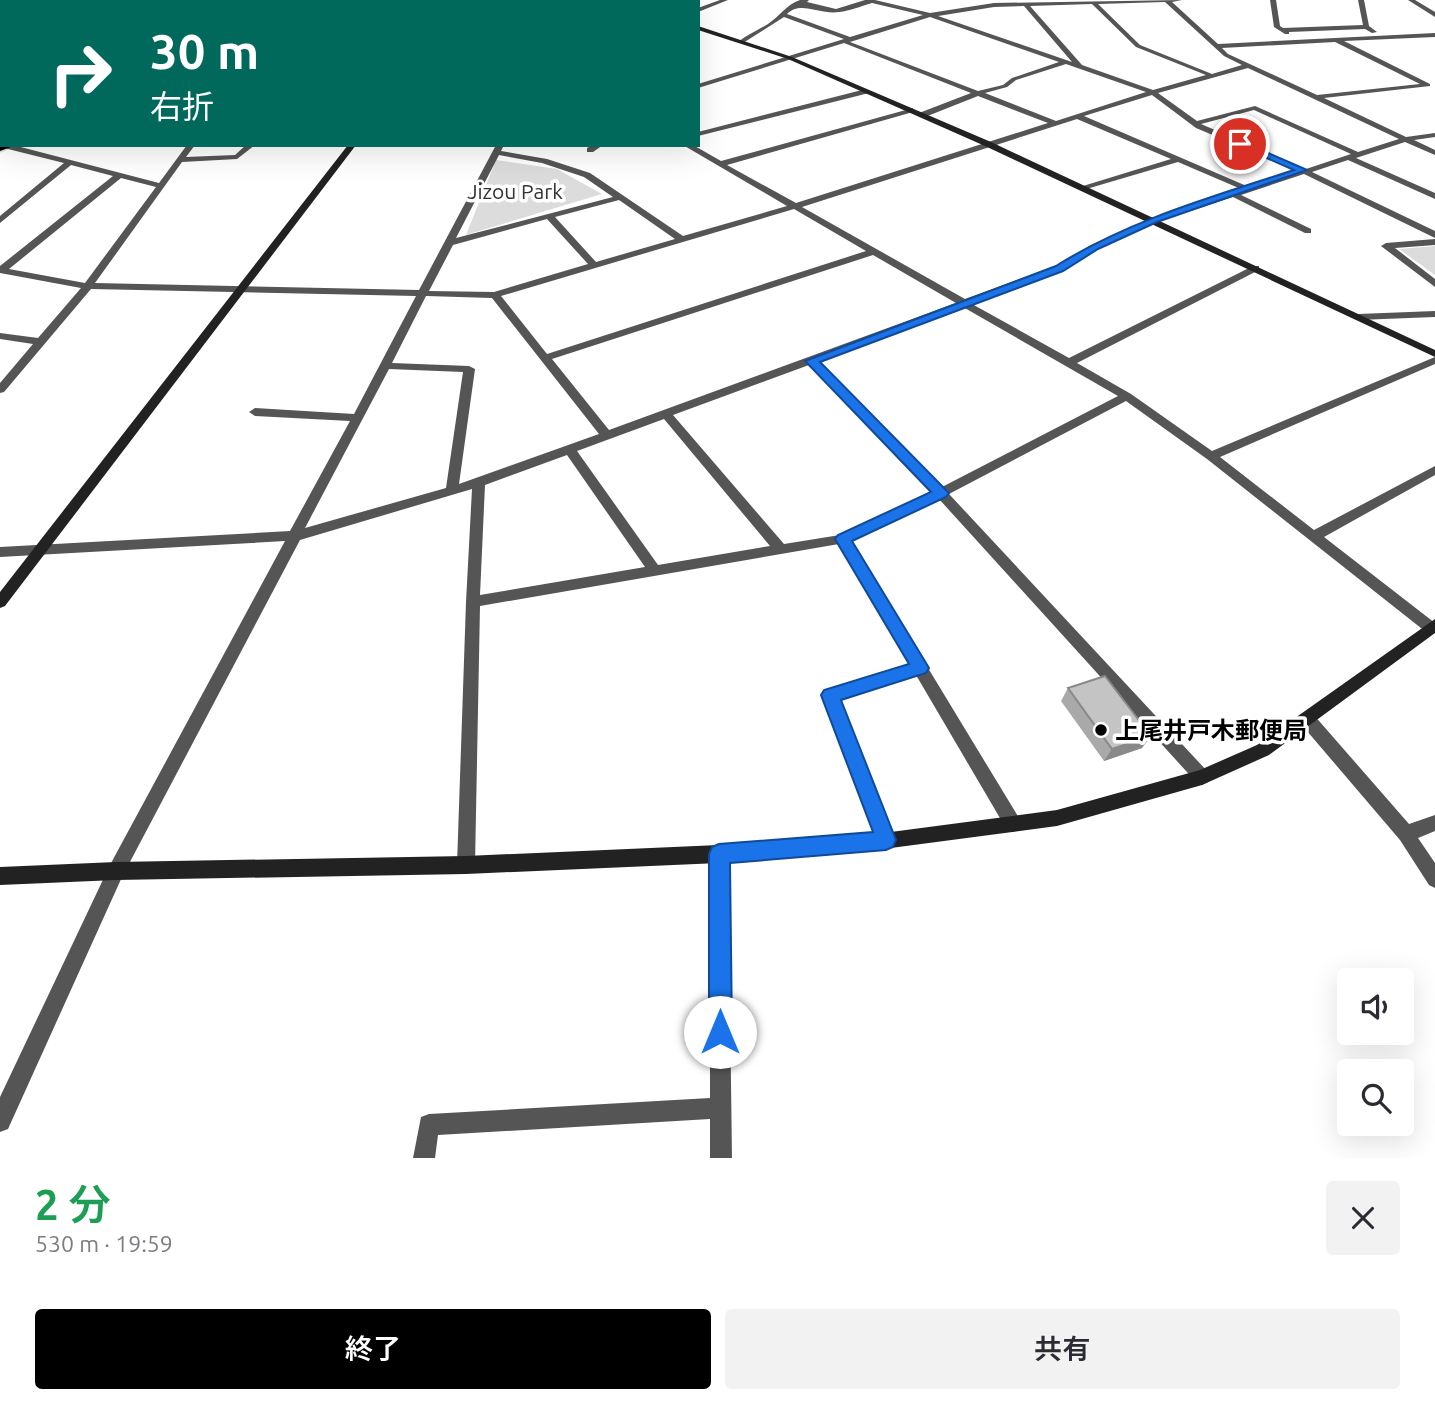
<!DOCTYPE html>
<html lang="ja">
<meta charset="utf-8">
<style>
body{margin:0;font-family:Ubuntu,"Noto Sans JP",sans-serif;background:#f2f2f3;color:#2b2b33;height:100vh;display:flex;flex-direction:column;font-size:26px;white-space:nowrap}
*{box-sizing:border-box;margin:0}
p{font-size:23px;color:#7c7c81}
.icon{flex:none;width:38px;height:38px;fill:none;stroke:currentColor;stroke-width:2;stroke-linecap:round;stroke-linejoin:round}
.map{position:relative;height:1158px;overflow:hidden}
.details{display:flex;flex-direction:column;background:#fff;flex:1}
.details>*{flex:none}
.top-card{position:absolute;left:0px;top:0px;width:700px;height:147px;box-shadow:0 7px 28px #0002;background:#00695c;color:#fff;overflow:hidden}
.fabs{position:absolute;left:1337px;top:968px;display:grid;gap:14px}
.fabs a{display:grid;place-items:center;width:77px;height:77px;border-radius:7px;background:#fff;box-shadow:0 7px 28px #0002;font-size:35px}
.pin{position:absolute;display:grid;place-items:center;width:60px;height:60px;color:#fff;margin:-30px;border:4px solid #fff;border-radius:50%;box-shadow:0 2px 7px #0007}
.me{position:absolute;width:77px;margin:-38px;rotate:0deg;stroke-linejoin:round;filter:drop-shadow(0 0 5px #0008)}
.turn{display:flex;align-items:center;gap:24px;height:147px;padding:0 35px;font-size:32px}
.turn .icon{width:91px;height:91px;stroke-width:2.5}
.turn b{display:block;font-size:49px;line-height:60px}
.round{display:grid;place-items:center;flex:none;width:74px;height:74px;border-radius:7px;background:#f2f2f3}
.head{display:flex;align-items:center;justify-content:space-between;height:119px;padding:0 35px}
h1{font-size:42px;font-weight:600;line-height:52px;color:#1e9e55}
.primary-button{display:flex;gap:14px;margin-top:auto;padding:14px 35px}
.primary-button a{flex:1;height:80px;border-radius:7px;background:#000;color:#fff;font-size:28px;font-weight:600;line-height:80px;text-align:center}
.primary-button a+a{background:#f2f2f3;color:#2b2b33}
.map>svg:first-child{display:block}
.green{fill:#dcdcdc}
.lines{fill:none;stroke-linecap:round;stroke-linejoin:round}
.primary-casing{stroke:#dbdbdb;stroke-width:3}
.street{fill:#555;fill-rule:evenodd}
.secondary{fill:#222;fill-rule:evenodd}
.primary{fill:#000;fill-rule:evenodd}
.wall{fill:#a9a9a9}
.shaded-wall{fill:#898989}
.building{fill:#c4c4c4;stroke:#898989;stroke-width:2}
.route{fill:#1a73e8;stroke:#114b97;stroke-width:2}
.poi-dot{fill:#000;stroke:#fff;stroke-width:2.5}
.labels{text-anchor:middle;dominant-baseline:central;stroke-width:7;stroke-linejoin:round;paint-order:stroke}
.far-park-label{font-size:21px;fill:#333;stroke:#fff}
.poi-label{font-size:24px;font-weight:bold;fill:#000;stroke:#fff;text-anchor:start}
</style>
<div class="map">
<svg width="1435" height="1158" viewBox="0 0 1435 1158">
<rect width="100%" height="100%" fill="#fff"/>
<path class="green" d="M496 160 557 169 602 194 466 235Z
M1435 246V275L1399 249Z"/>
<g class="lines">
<defs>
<path id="primary" d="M494 0H503L501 2Z
M0 145 2 144 16 145 0 151Z"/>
</defs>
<use href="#primary" class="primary-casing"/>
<path class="street" d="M343 0H349L341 2Z
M720 0H728L698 12V8Z
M800 0H809L807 2 836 9 865 0H875L930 13 994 3 1182 0 1172 2 1218 44 1435 33V37L1344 41 1430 84V86L1324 98 1406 137 1435 133V137L1414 140 1435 150V155L1405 142 1356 158 1435 193V199L1348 160 1312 172 1435 231V238L1304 174 1241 195 1311 229V233H1305L1233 197 1157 222 1097 249 1062 270 972 304 1069 358 1253 266H1259V270L1077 363 1131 394 1212 451 1435 357V364L1220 457 1314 530 1435 466V475L1324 537 1435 623V633L1426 632 1207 459 1126 401 949 494 1208 772 1210 777 1208 782 1202 785 1196 782 939 499 851 541 1019 818 1022 824 1019 830 1013 832 1007 830 916 675 839 700 895 840 892 846 886 848 880 846 822 696 824 691 910 665 839 544 480 606 475 865 472 871 466 874 460 871 457 865 466 602 472 489 300 540 122 877 8 1129 0 1132V1097L110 865 285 541 0 557V547L290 531 350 421 255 416 249 412 255 408 354 414 416 296 91 289 4 392 0 393V383L33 344 0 339V333L38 338 81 288 0 273V266L113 176 71 165 0 223V216L64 163 4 148V145H13L159 183 187 145H195L186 157 235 155 246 145H255L237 159 182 162 95 283 419 290 496 145H504L501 151 547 159 590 173 683 236 787 206 683 145H693L721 161 913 108V112L727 165 796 203 1048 123 978 96 925 117H919V113L971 93 844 43 698 88V84L844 39 784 17 743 43 738 42C747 35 758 30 768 24 781 15 786 5 800 0ZM1165 2 1224 56 1242 65 1212 74 1140 45 1098 4ZM872 3 923 15 850 37 787 14C800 0 820 15 839 12 850 11 861 6 872 3ZM1092 4 1136 47 1206 75 1153 90 1082 65 1030 6ZM1024 6 1072 62 938 16 994 7ZM930 17 1059 62 1012 78 1003 85 978 91 850 42ZM1335 42 1420 84 1317 95 1228 54 1222 48ZM1066 64 1146 92 1056 121 985 93 1007 87 1016 80ZM1248 68 1399 139 1358 152 1255 106 1197 121 1158 93ZM1152 95 1196 128 1298 171 1249 187 1084 116ZM1254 110 1351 154 1306 169 1201 124ZM1077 119 1171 159 1083 186V190L1178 162 1241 189 1151 218 1091 245 1056 266 965 299 802 207ZM499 155 542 163 584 177 613 197 456 238ZM121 178 156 187 85 283 9 269ZM619 200 675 239 596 262 555 217ZM794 209 866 251 547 354 501 296ZM547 219 588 264 494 292 429 291 453 245ZM873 255 956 303 609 430 552 359ZM426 296 492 298 599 434 459 484 475 369 469 366 392 363ZM963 307 1118 396 942 487 818 361ZM809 365 932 492 840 535 784 544 673 415ZM389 369 463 372 446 488 305 528ZM664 419 770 546 658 565 577 451ZM567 455 645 567 480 595 485 485Z
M1270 0H1276L1280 26 1283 28 1363 25 1358 0H1364L1369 26 1377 32 1372 33 1365 29 1289 32V34H1285L1274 27Z
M1408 0H1415L1435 12V17Z
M2 10V14L0 15V11Z
M0 38H2V42H0Z
M0 69H2V73H0Z
M866 89 869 93 698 136V132Z
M0 107H2V113H0Z
M593 145H603L593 152H587V148Z
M1435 239V245L1395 248 1435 279V287L1381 246 1386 243Z
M1435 311V317L1358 320 1353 317 1358 314Z
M1307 712 1313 714 1409 824 1435 815V831L1418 838 1435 863V888L1429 885 1400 840 1301 724 1299 719 1301 714Z
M719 845 725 848 728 854 732 1158H710V1119L438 1135 435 1158H413L421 1117 429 1114 710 1098V854L713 848Z"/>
<path class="secondary" d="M108 0H115L117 2H110Z
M590 0H597L599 2H592Z
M698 26 792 57 991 142 1435 350V357L985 146 788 59 698 30Z
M348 145H356L5 606 0 608V592Z
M1435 619V633L1269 755 1202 785 1057 826 868 851 719 863 466 874 116 880 0 885V867L116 862 466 856 719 845 868 835 1057 810 1200 770 1257 745Z"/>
<use href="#primary" class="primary"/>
</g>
<path class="wall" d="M1068 688 1142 748 1104 761 1061 701Z"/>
<path class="shaded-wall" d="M1151 736 1142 748 1104 761 1112 749Z"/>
<path class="building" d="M1105 676 1151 736 1112 749 1068 688Z"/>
<path class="route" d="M1237 142H1243L1307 170 1157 222 1098 249 1063 271 820 362 949 493 946 497 852 541 929 668 926 673 841 700 896 840 893 847 886 850 730 863 732 1032 728 1040 720 1043 712 1040 709 1032V854L712 847 719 844 873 832 821 695 824 690 909 664 835 539 838 535 931 492 805 361 1056 266C1129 220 1212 197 1294 170L1237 145Z"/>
<circle class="poi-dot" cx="1101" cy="730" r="7"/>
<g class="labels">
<g class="far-park-label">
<text x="515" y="191">Jizou Park</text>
</g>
<g class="poi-label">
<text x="1115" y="730">上尾井戸木郵便局</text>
</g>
</g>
</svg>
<div class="fabs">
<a><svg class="icon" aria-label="sound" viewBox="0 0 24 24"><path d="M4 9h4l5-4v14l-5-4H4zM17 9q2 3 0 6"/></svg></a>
<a><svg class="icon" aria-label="search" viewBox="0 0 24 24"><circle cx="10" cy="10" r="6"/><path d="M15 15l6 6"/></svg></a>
</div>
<div class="pin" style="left:1240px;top:144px;background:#d93025"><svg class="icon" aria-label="arrive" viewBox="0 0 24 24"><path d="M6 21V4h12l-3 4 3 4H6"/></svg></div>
<svg class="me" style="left:720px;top:1032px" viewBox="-20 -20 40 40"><circle r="19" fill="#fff"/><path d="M0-13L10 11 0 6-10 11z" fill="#1a73e8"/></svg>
<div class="top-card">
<div class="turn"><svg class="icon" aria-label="right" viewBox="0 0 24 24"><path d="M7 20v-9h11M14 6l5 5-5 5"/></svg><div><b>30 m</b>右折</div></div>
</div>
</div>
<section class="details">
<div class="head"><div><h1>2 分</h1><p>530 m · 19:59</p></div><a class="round"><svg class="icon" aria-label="close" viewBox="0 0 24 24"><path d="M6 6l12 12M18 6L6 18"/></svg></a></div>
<div class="primary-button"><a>終了</a><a>共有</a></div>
</section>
